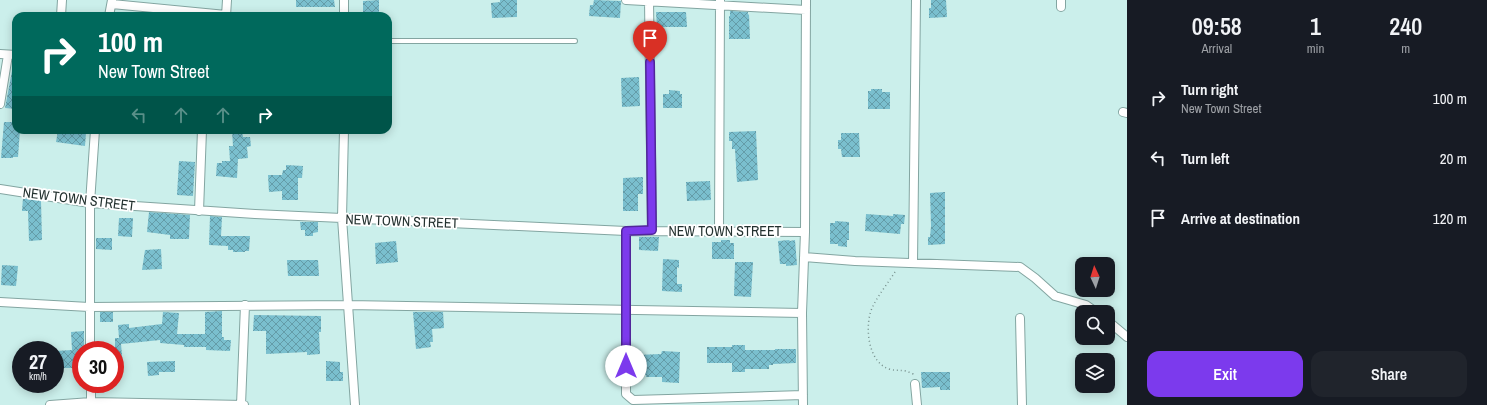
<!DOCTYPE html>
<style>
body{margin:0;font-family:"Archivo Narrow",sans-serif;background:#20242c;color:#f1f3f6;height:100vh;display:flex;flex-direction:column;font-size:15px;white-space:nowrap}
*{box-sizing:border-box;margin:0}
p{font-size:13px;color:#9ea1a6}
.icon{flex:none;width:22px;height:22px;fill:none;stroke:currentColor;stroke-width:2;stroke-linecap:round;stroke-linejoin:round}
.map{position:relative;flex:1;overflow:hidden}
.panel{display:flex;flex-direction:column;background:#171b24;width:360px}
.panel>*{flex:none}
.top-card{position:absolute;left:12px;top:12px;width:380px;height:122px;border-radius:12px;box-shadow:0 2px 10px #0003;background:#00695c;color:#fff;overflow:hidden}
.needle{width:26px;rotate:356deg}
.buttons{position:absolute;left:1075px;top:257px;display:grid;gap:8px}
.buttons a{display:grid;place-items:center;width:40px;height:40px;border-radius:8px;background:#171b24;box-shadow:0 2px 10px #0003;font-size:20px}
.speed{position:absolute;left:12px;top:341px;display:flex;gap:8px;font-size:20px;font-weight:700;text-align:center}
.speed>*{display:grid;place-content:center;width:52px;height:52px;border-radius:50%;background:#171b24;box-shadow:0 2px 10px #0003;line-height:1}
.speed small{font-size:10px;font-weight:400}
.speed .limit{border:6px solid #d22;background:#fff;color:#111}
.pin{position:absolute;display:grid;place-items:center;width:34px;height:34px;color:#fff;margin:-41px -17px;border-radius:50% 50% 50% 0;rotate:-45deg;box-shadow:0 0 4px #0007}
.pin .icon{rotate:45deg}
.me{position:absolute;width:44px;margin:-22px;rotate:0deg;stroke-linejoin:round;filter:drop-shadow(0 0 3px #0008)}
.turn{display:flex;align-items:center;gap:14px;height:84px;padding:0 20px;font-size:18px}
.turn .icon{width:52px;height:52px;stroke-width:2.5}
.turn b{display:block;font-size:28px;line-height:34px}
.lanes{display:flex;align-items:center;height:38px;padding:0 20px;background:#0003;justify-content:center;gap:20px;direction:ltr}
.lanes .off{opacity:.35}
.eta{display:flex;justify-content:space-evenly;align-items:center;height:68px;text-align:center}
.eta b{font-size:24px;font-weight:600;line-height:28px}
.cta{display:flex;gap:8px;margin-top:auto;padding:8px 20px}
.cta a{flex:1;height:46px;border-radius:12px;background:#7c3aed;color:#fff;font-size:16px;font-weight:600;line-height:46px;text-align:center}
.cta a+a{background:#20242c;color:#f1f3f6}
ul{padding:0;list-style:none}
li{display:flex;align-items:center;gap:12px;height:60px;padding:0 20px}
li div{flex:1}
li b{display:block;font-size:15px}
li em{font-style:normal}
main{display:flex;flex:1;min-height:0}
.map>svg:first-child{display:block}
.building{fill:url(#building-cross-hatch)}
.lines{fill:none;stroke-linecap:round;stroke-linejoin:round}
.lane-casing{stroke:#83a5a1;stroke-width:6}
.street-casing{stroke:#83a5a1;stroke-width:10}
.path{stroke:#79928f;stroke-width:1.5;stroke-dasharray:1 3;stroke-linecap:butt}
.lane{stroke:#fff;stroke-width:4}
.street{stroke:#fff;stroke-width:8}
.route-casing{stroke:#51269a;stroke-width:10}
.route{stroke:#7c3aed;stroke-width:7}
.labels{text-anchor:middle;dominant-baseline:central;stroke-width:3.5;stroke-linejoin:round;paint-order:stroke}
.street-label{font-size:14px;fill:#23312f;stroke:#fff}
</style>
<main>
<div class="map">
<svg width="1127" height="405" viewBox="0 0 1127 405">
<defs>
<pattern id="building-cross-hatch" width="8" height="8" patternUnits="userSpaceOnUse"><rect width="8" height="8" fill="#7abfce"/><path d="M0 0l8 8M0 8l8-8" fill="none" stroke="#649ca8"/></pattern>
</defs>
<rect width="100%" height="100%" fill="#cbefeb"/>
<path class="building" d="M296 0H334L335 7H296Z
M379 0V16H363V1Z
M500 0H517V17L492 18 491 3 500 2Z
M594 0 621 1 620 18 589 16 590 5H593Z
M931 0H946L947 17 929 18V8H931Z
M730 11 748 12V15L749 14 750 39H729V16H730Z
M656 12H686L687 27H657Z
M12 71 16 72V109L5 108Z
M639 77 640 106 622 107 621 78Z
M871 89H882V92H890V109H868V91H871Z
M669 90 680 91V94H682V108H663V94H669Z
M4 122H16V130H20L18 157H13V158H1Z
M58 130 86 133 85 146 56 142Z
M232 130H242L243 137H250L251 146 247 147 248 158 238 159 237 178 216 176 217 163H222V161H230L229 146H233Z
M756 131 758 180 737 182 735 149H732V141H729V132Z
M841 133H859L860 157H842L841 149H838V140H841Z
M179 161 195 162 193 196 177 195Z
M286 165 303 166 302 178H298V200H282V191L269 192 268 175H282L283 170H286Z
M643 177V194H638V211H623V178Z
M710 181 711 200 687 201 686 182Z
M945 192V244L928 245V237H930L931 226 930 193Z
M23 198 41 201 42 240 29 241 28 211H22Z
M149 212 190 215 189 239H170V235L147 232Z
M866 214 893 216V214L905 215 904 224H901L900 234 865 231Z
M210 216 222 217 221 236H250L249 251H245V252H233V250H228V246L209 245Z
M119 218H133L132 237 118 236Z
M835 221 849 222V240H847V247L838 246V244H830V223H835Z
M300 222H318V232L313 233V236H305V230H301Z
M639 237H659L658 251 639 250Z
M96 238H112V250L96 249Z
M721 240H730V243H734V259H712V242H721Z
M789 240 790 241 795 240 797 265 786 266V264H780L778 241Z
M396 241 398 262 376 264 375 243Z
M161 249 162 269 142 270 145 250Z
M663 259 679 260V268L677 267V284H682V292L662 291Z
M287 260H318L319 276H288Z
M735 262H753L751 297 734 296Z
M2 265 18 266 16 286 1 285Z
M222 311V337H224V340H231L230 351 206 350V347H184V345L160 343V340L121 344 123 366 115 367V338H119L118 325 129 324V328L162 324 163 312 179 313 177 334H205V312Z
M100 312H113V322H100Z
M413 312H443L444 328 432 329 433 342H430L431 347 416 349Z
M254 315 321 316V332H319L320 354 307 355V352L266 354V331H253Z
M84 331V348H80V364H76V368H63V364H55V351L72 350 71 332Z
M732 345H745V350H775V349H796V363L773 364V365H769V369H745V372H732V363H707V347H732Z
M662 351 680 352 679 383 662 382V377H646V375H640V370H638L637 355 661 354Z
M175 361V372H159V375L148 376 147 362Z
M326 361 340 362V372H343V381H326Z
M921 372H950V390H940V387L922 388Z"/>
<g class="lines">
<defs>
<path id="lane" d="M388 41H575"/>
<path id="street" d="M626 0 806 10
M649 0 652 230
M112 4 226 15
M1061 7V0
M61 16 62 0
M109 16 112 0
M226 16 227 0
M344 16V0
M0 54 16 55
M0 104 8 55
M1123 112 1127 113
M344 130 342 218 355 405
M0 189 90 203 255 214 626 231 805 232
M199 211 202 130
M719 230 720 0
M626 231V394L633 400 803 395
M804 257 855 261 1020 267 1035 278 1055 296 1086 305 1096 312
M913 263 916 0
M0 302 89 307 348 305 802 313
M1020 318 1022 405
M1108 321 1127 337
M90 350V203L95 130
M91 384V405
M915 384 917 405
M50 405 91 402 244 405
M241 405 245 305
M803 405 802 313 805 232 806 0"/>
</defs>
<use href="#lane" class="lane-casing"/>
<use href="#street" class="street-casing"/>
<path class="path" d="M895 272C888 283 879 294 873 306 864 323 867 362 889 369 898 372 902 368 913 374V377"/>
<use href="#lane" class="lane"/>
<use href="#street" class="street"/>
</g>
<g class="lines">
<defs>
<path id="route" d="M626 366V231L652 230 650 62"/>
</defs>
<use href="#route" class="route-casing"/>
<use href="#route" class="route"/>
</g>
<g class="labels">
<g class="street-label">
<text transform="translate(79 199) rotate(7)">NEW TOWN STREET</text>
<text transform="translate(402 221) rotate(2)">NEW TOWN STREET</text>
<text x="725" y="231">NEW TOWN STREET</text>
</g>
</g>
</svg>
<div class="buttons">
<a><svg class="needle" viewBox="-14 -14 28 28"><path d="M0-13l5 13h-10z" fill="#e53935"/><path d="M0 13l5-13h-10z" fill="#9ea1a6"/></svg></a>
<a><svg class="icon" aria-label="search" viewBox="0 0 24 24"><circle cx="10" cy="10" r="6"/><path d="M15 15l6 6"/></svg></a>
<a><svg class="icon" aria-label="layers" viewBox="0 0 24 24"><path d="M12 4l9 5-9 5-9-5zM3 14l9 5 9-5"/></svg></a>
</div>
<div class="speed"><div>27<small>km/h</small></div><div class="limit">30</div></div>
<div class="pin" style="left:650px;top:62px;background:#d93025"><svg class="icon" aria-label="arrive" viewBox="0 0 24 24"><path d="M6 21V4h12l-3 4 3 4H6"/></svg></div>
<svg class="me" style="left:626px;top:366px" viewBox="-20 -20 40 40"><circle r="19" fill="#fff"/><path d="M0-13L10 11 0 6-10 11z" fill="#7c3aed"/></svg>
<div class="top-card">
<div class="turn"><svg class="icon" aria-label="right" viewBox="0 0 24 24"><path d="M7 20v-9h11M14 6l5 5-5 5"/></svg><div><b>100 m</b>New Town Street</div></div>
<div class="lanes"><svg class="icon off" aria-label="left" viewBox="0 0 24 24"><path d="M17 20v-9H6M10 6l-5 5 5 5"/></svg><svg class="icon off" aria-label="ahead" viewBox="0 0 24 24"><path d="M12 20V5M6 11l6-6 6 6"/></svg><svg class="icon off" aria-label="ahead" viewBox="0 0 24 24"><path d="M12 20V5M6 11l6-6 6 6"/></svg><svg class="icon" aria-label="right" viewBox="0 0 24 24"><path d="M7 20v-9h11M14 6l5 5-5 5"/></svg></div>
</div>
</div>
<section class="panel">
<div class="eta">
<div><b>09:58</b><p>Arrival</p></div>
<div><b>1</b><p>min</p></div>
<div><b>240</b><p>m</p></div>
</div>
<ul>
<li><svg class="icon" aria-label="right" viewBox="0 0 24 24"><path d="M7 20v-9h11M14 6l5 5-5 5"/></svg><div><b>Turn right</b><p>New Town Street</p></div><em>100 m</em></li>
<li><svg class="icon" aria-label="left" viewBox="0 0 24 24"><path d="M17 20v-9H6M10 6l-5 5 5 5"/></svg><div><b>Turn left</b></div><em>20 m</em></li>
<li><svg class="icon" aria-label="arrive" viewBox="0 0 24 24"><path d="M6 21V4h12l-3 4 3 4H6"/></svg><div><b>Arrive at destination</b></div><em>120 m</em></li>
</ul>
<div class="cta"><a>Exit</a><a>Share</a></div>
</section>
</main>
